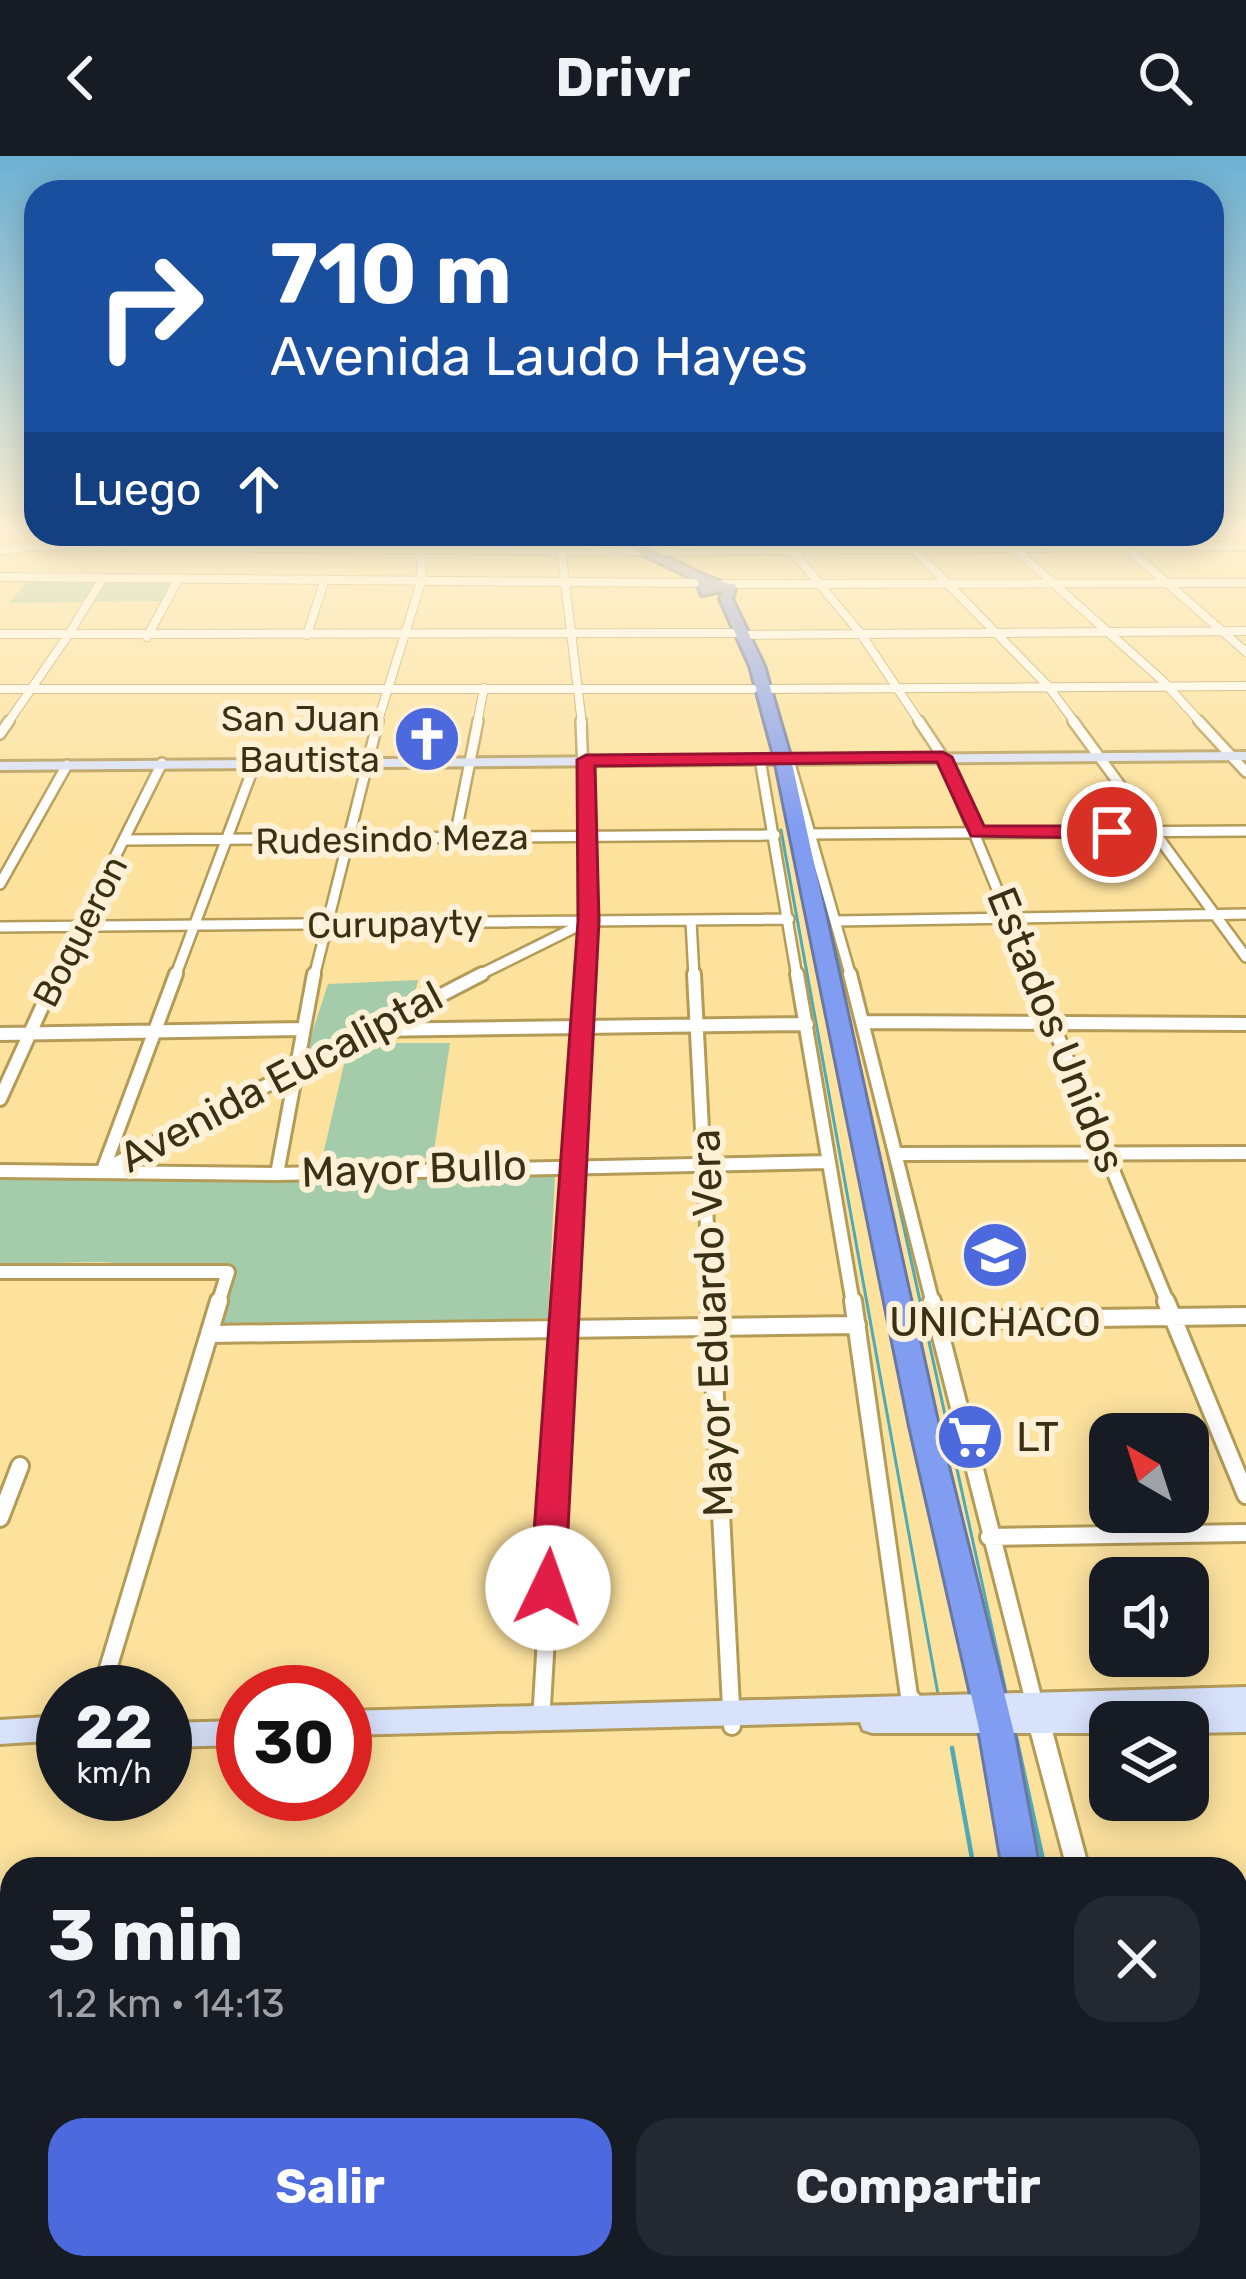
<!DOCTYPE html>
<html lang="es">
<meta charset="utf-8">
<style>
body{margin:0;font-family:Rubik,sans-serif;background:#242831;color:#f1f3f6;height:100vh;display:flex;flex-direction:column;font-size:45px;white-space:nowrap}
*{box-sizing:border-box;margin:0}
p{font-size:39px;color:#9ea1a6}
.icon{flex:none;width:66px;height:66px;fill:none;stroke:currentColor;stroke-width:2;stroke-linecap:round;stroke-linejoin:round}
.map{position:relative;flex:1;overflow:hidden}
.drawer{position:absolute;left:0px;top:1701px;width:1248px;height:423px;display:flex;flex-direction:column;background:#171b24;border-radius:36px 36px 0 0;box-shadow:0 6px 30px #0003}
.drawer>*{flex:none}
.hud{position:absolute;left:24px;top:24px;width:1200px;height:366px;border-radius:36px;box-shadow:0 6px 30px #0003;background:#1a4fa0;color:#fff;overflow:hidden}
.needle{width:78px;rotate:321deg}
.fabs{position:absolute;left:1089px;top:1257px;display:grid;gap:24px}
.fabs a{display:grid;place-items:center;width:120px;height:120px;border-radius:24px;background:#171b24;box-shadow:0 6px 30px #0003;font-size:60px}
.speed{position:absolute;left:36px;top:1509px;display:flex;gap:24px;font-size:60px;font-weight:700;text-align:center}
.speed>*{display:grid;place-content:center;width:156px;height:156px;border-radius:50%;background:#171b24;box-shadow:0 6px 30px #0003;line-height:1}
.speed small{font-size:30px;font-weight:400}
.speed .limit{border:18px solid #d22;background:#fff;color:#111}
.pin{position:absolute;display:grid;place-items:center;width:102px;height:102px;color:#fff;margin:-51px;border:6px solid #fff;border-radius:50%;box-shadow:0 3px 12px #0007}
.me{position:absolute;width:132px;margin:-66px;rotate:3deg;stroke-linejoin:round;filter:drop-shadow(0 0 9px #0008)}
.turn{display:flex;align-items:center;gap:42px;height:252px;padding:0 48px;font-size:54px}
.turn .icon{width:156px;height:156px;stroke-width:2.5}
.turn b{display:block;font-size:84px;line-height:102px}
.then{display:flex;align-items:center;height:114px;padding:0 48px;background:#0003;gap:24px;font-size:45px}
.round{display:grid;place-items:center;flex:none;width:126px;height:126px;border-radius:36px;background:#242831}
.head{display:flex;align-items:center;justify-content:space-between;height:204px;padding:0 48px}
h1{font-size:72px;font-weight:700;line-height:90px}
.primary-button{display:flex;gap:24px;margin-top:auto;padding:24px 48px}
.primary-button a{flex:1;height:138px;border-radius:36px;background:#4c6ade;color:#fff;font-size:48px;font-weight:700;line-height:138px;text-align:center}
.primary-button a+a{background:#242831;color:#f1f3f6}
header{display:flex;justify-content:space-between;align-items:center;height:156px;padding:0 48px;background:#171b24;font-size:54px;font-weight:700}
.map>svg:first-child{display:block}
.green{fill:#a4ccaa}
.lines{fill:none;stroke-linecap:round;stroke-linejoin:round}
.stream-far1{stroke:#52a9b6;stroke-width:3}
.stream{stroke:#52a9b6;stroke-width:4.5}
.street-far4-casing{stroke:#b49b58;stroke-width:10}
.street-far3-casing{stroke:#b49b58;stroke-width:14}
.street-far2-casing{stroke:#b49b58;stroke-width:18}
.street-far1-casing{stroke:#b49b58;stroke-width:22}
.street-casing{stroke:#b49b58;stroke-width:27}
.secondary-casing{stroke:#b49b58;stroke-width:6}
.highway-casing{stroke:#6877a4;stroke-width:6}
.street-far4{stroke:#fff;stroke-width:8}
.street-far3{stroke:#fff;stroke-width:9}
.street-far2{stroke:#fff;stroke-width:12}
.street-far1{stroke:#fff;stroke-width:16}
.street{stroke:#fff;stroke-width:21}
.secondary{fill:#d9e2fb;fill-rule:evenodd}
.highway{fill:#819df2;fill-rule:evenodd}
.route{fill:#e11d48;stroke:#92132f;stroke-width:3}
.labels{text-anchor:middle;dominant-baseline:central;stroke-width:12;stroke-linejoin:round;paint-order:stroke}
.far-poi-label{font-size:36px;fill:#3a3014;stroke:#fcf1d7;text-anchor:end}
.far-street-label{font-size:36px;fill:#3a3014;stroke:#fcf1d7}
.street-label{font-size:42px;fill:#3a3014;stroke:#fcf1d7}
.poi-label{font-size:42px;fill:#3a3014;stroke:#fcf1d7}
</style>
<header><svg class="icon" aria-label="back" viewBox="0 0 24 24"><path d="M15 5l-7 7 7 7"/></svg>Drivr<svg class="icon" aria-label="search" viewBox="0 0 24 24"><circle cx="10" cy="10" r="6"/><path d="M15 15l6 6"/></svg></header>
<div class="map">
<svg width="1246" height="2123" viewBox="0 0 1246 2123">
<rect width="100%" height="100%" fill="#fde29e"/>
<path class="green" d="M31 421 179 422 165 445 9 447Z
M418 824 413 845 304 902 328 828Z
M349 887H450L433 1002 322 1003Z
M0 1019 555 1021 548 1162 218 1170 231 1114 99 1106 0 1108Z"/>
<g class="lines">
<path class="stream-far1" d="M155 388 185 378
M781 674 938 1538
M837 795 867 909
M878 954 1006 1536"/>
<path class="stream" d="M1015 1577 1045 1713
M952 1592 974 1713
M1135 2112 1138 2123"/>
<defs>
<path id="street-far4" d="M1241 372 1246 376
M778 378 861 478 921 568
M899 378 1048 530 1076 568
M998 378 1163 525 1202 568
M1111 378 1246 496
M561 393 582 568
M0 395 32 390 639 395 1246 390
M0 421 695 427
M724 428 1246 427
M0 478H69L103 422
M307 479 325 423
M746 479 1246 475
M147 481 179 422
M0 533H753
M764 533 1246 530
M7 568 69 478 736 477
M377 568 422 423 419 378
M477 568 484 532"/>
<path id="street-far3" d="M581 565 589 765 586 821
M919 565 943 601 1033 821
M1073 565 1246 801
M1199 565 1246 616
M0 578 9 565
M760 603 797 821
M791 611 851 821
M809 678 1246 675
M455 681 478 565
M127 684 775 679
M0 728 67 609
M691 765 694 821
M835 765 1246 758
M0 771 789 763
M55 821 162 607
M175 821 255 607
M314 821 378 565
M475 821 584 767"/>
<path id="street-far2" d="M694 818 711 1148
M797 818 853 1148
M850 818 933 1148
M1032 818 1168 1148
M864 866 1246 868
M372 874 807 868
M0 878 301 873
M0 943 57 818
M896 998 1246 997
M107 1012 482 818
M103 1014 176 818
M0 1015 277 1018 828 1006
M277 1018 314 818
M0 1116H228L218 1148
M566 1148 586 818"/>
<path id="street-far1" d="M710 1145 732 1570
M853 1145 909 1540 921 1553
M932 1145 1041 1573
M1166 1145 1246 1339
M935 1164 1246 1160
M210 1178 857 1169
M0 1362 20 1310
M989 1381 1246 1377
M101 1536 219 1145
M541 1566 566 1145"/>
<path id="street" d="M1040 1570 1078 1713
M1236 1858H1246
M1177 2112 1180 2123
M1214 2112 1217 2123"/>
<path id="secondary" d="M1246 596V604L0 614V606Z
M1246 1531V1576L1188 1577V1566H1110V1577H872L863 1574 860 1566 345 1579V1555Z
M63 1560V1584L0 1588V1564Z
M243 1565V1589L165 1591V1567Z"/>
<path id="highway" d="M600 378C643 378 693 423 736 429L732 443 764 510 791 603 938 1270 1013 1573 1039 1713H1003L979 1573 910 1270 775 603 750 510 720 443 723 435 702 439 698 430 702 427Z
M1081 2112H1123L1125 2123H1083Z"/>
</defs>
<use href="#street-far4" class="street-far4-casing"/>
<use href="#street-far3" class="street-far3-casing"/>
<use href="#street-far2" class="street-far2-casing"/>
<use href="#street-far1" class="street-far1-casing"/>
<use href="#street" class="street-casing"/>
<use href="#secondary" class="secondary-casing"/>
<use href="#highway" class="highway-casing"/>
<use href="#street-far4" class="street-far4"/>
<use href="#street-far3" class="street-far3"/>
<use href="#street-far2" class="street-far2"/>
<use href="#street-far1" class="street-far1"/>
<use href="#street" class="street"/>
<use href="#secondary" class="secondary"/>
<use href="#highway" class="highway"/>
</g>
<linearGradient id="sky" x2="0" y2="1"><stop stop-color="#6cb0d4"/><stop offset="0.56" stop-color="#fef2d3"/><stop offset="1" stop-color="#fef2d3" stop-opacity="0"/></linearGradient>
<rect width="1246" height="669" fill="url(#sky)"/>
<path class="route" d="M943 596 952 601 984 670H1112L1122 676 1112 682 971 680 937 606 595 610 599 765 565 1432 560 1444 548 1449 535 1444 530 1432 578 765 577 604 586 599Z"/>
<defs>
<symbol id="church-disc" viewBox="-11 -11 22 22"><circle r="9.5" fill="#4c6ade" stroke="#fcf1d7"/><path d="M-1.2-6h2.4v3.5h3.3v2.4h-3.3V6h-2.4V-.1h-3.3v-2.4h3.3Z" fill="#fff"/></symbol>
<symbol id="school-disc" viewBox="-11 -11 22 22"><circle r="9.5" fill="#4c6ade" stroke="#fcf1d7"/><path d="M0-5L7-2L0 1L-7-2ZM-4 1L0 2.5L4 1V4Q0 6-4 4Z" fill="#fff"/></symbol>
<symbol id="supermarket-disc" viewBox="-11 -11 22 22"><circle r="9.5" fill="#4c6ade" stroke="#fcf1d7"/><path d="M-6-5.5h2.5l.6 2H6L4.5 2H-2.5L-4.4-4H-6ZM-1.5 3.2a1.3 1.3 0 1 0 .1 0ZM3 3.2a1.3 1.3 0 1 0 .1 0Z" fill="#fff"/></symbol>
</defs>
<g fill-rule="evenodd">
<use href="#church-disc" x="389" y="545" width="76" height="76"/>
<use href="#school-disc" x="957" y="1061" width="76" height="76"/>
<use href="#supermarket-disc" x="932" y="1243" width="76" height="76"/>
</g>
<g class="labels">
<g class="far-poi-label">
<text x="380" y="562">San Juan<tspan x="380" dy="41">Bautista</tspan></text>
</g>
<g class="far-street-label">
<text transform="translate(392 683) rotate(-1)">Rudesindo Meza</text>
<text transform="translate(395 768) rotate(-1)">Curupayty</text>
<text transform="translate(80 775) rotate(-63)">Boqueron</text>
</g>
<g class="street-label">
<text transform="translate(1056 874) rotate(68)">Estados Unidos</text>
<text transform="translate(281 921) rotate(-28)">Avenida Eucaliptal</text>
<text transform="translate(414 1013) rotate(-2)">Mayor Bullo</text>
<text transform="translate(712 1167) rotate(-92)">Mayor Eduardo Vera</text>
</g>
<g class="poi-label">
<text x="995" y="1166">UNICHACO</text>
<text x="1016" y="1281" text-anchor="start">LT</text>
</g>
</g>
</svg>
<div class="fabs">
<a><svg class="needle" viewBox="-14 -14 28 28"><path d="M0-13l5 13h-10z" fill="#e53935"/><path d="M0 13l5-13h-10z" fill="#9ea1a6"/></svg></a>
<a><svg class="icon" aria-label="sound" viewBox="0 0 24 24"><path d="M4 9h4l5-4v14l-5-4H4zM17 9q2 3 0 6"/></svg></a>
<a><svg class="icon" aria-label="layers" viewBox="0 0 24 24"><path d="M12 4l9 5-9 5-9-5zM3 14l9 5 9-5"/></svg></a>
</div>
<div class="speed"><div>22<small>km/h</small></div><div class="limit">30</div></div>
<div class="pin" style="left:1112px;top:676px;background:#d93025"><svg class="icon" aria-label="arrive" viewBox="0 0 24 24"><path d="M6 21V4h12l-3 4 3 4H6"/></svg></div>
<svg class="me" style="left:548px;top:1432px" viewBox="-20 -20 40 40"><circle r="19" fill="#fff"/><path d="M0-13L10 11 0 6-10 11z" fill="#e11d48"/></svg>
<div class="hud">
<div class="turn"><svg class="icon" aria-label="right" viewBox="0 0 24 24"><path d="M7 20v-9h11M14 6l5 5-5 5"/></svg><div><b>710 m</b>Avenida Laudo Hayes</div></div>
<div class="then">Luego<svg class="icon" aria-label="ahead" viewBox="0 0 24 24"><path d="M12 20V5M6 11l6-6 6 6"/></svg></div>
</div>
<section class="drawer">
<div class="head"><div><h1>3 min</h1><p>1.2 km · 14:13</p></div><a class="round"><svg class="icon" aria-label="close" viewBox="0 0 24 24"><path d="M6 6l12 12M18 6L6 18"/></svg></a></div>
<div class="primary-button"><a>Salir</a><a>Compartir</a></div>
</section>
</div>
